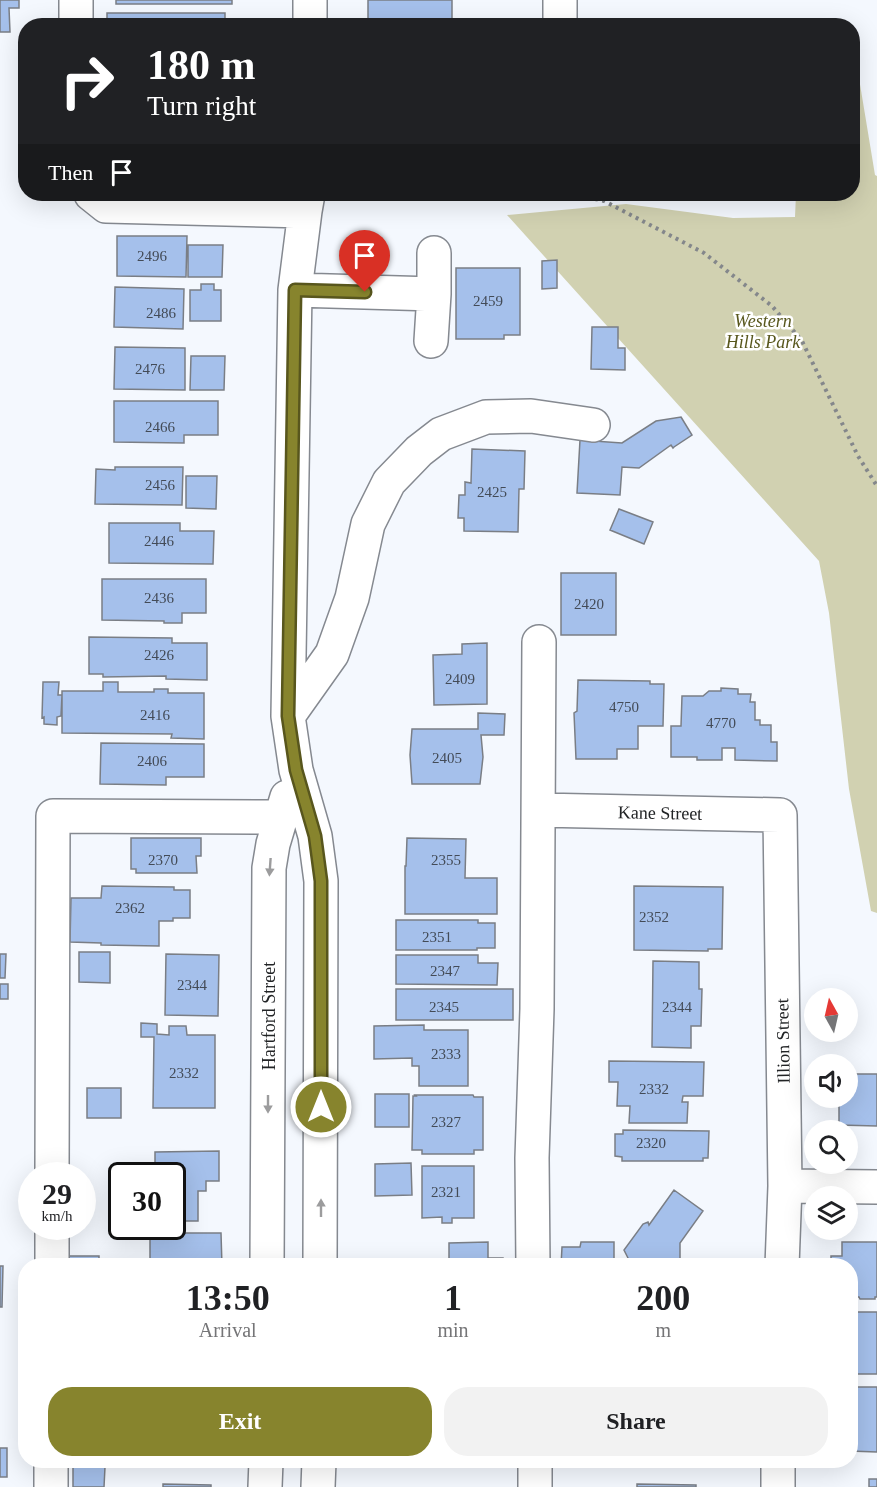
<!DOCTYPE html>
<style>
body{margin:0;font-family:Georgia,serif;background:#f2f2f2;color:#202124;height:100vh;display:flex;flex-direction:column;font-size:22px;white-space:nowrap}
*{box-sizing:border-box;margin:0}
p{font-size:20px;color:#757577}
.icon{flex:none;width:33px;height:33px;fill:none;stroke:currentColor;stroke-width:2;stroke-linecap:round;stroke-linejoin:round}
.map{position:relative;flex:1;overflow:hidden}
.details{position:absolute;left:18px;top:1258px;width:840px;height:210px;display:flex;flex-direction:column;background:#fff;border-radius:24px;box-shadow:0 6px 24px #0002}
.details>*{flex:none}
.banner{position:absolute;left:18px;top:18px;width:842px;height:183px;border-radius:24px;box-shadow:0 6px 24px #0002;background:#202124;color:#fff;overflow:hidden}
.needle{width:39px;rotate:352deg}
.controls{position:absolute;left:804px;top:988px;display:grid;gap:12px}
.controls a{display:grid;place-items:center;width:54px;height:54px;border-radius:50%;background:#fff;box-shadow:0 6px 24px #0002;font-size:30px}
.speed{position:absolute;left:18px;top:1162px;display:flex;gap:12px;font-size:30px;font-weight:700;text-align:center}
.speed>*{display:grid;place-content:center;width:78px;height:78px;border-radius:50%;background:#fff;box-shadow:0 6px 24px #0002;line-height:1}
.speed small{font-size:15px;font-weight:400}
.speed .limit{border:3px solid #111;border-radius:9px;background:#fff;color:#111}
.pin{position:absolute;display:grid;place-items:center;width:51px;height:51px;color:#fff;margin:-62px -26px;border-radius:50% 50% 50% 0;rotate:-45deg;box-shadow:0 0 6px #0007}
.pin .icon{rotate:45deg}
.me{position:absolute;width:66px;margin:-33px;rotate:0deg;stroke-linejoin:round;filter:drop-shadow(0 0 4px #0008)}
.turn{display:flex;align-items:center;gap:21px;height:126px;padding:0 30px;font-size:27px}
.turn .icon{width:78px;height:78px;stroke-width:2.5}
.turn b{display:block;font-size:42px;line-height:51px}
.then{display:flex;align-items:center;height:57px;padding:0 30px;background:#0003;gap:12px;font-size:22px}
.eta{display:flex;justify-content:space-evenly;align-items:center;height:102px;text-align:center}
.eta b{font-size:36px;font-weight:700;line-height:42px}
.action{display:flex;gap:12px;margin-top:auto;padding:12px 30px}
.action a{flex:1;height:69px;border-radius:24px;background:#87842d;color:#fff;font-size:24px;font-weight:700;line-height:69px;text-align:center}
.action a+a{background:#f2f2f2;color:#202124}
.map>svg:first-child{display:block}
.green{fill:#d1d1b1}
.building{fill:#a5c0eb;stroke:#7a7e85;stroke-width:1.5}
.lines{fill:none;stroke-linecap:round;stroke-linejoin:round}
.minor-casing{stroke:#858990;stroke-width:36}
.path{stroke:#84878b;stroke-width:4;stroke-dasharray:3 4.5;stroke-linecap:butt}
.minor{stroke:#fff;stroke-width:33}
.oneway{fill:#9c9c9d}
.route-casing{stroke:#58561d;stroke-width:15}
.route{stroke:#87842d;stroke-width:10}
.labels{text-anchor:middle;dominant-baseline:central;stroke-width:5;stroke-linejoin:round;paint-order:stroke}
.number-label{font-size:15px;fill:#434b57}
.park-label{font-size:18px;font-style:italic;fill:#58571d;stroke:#fff}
.street-label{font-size:18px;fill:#222426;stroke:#fff}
</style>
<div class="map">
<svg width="877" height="1487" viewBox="0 0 877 1487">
<rect width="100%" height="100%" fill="#f4f8fe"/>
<path class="green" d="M852 53 855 54 875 175 877 176V913L871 911 849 789 829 613 819 561 507 215 626 204 733 218 795 217 796 194H852Z"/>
<path class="building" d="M0 0H19V8H9L10 32H0Z
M116 0H232V4H116Z
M368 0H452V22H426V24H368Z
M107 13H225V26H107Z
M117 236H187L186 277 117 276Z
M188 245H223L222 277H188Z
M557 260V288L542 289V261Z
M456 268H520V335H504V339H456Z
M201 284H214V290H221V321H190V290H201Z
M115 287 184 289 183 329 114 327Z
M592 327H618V348H625V370L591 369Z
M115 347 185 348V390L114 389Z
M191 356H225L224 390H190Z
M114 401H218V435H184V443L114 442Z
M681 417 692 435 674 447 673 448 671 445 639 468 622 467 620 495 577 493 580 440 622 443 656 421Z
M472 449 525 451 524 489H519L518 532 464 531V518H458L459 495H465V482L471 483Z
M115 467H183L182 505 95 504 96 469 115 470Z
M186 476H217L216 509 186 508Z
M619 509 653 522 644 544 610 530Z
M109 523H180V531H214L213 564 109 563Z
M561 573H616V635H561Z
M102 579H206V613H182V623H164V621L102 620Z
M89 637 172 638V643H207V680L166 679V676L103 677V674H89Z
M487 643V704L434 705 433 655 462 654V644Z
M578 680 650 681V684H664L663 726H638V749H617V759H576L574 713 577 711Z
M43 682H59L58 695H62L61 716 57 717V725L44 724V717L42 718Z
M103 682H118V692H154V689H168V693H204V739L171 738 172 734 62 733V691H103Z
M721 688 738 689V694H751L750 702H755V720H760V725H771V742H777V761L735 760V748H722V760H697V757H671V726H681L682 696H703L709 691H721Z
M478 713 505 714 504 735H481L483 757 480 784H412L410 755 412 729H478Z
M101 743 204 744V777H166V785L100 784Z
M131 838H201V856H196L197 873H136V869H131Z
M407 838 466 839 465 878H497V914H405V866H406Z
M102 886 174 887V890H190V918H173V921H159V946L101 945V943L70 942 71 898H101Z
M634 886 723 887 722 949H708V951L634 950Z
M396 920H478V923H495V948H477V950H396Z
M79 952H110V983L79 982Z
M0 954H6L5 978H0Z
M166 954 219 955 218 1016 165 1015Z
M396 955H478V963H498L497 985 396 984Z
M653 961 699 962V989H702L701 1026H691V1048L652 1047Z
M0 984H8V999H0Z
M396 989H513V1020H396Z
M141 1023 157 1024V1034L169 1035V1026H186L187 1035H215V1108H153L154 1037H141Z
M424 1025V1030H468V1086H419V1066H412V1058L374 1059V1026Z
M609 1061 704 1062 703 1096H683L682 1102H688L687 1123H629L630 1106H617L618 1082H609Z
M848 1074H877V1126L839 1125V1098H848Z
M87 1088H121V1118H87Z
M375 1094H409V1127H375Z
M415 1095H473L474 1097H483V1150H474V1154H422V1150H412L413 1096H416Z
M623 1130 709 1131 708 1158H703V1161H622V1157L615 1156V1134H623Z
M219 1151V1181H206V1191H198V1221H172V1176H155V1152Z
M411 1163 412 1195 375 1196V1164Z
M422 1166H474V1218H452V1223H442V1217L422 1218Z
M674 1190 703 1211 680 1243V1266H625L623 1260 628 1258 624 1250 643 1224 648 1222 649 1225Z
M150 1233H221L222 1266H150Z
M488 1242V1258H503V1266H449V1243Z
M581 1242H614V1266H561L562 1247H580Z
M842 1242H877V1297H875V1299H860L859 1297H850V1266H831V1256H842Z
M67 1256H99V1266H67Z
M0 1266H3L2 1307H0Z
M850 1312H877V1374H850V1345H853V1327H850Z
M850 1387H877V1452L850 1451Z
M0 1448H7V1477H0Z
M73 1467H105L104 1487H73Z
M869 1479H877V1487H869Z
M163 1484 211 1485V1487H163Z
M637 1484 696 1485V1487H637Z"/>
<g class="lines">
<defs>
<path id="minor" d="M76 0V26
M310 26V0
M560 26V0
M91 194 106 206 305 211
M308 194 305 211 295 290 288 716 296 770 315 836 321 881 320 1266
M434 253V294
M295 290 434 294 431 341
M288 716 332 654 352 598 368 524 389 482 419 451 441 434 486 417 531 416 593 425
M539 810 780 815 785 1186 782 1266
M52 1176 53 816 281 817
M785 1186 877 1187
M52 1266V1227
M267 1266 269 868 273 844 287 797
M533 1266 532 1158 537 1009 539 642
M535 1461V1487
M51 1487V1461
M265 1487 266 1461
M318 1487 319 1461
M778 1487V1461"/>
</defs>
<use href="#minor" class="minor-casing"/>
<path class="path" d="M573 194 604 201 704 253 772 306 802 341 858 456 877 486"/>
<use href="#minor" class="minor"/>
</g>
<defs><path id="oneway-solid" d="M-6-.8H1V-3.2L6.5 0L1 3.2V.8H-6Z" transform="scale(1.5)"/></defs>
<g class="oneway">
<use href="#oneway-solid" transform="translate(270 867) rotate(94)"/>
<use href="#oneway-solid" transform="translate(268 1104) rotate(90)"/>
<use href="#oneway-solid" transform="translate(321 1208) rotate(-90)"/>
</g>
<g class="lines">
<defs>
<path id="route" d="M321 1107V881L315 836 296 770 288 716 295 290 365 292"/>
</defs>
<use href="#route" class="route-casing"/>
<use href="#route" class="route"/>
</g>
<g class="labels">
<g class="number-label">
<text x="152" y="256">2496</text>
<text x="488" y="301">2459</text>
<text x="161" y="313">2486</text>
<text x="150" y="369">2476</text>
<text x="160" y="427">2466</text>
<text x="160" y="485">2456</text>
<text x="492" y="492">2425</text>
<text x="159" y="541">2446</text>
<text x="159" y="598">2436</text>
<text x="589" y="604">2420</text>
<text x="159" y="655">2426</text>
<text x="460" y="679">2409</text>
<text x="624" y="707">4750</text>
<text x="155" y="715">2416</text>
<text x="721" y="723">4770</text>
<text x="447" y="758">2405</text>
<text x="152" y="761">2406</text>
<text x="163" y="860">2370</text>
<text x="446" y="860">2355</text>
<text x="130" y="908">2362</text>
<text x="654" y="917">2352</text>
<text x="437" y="937">2351</text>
<text x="445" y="971">2347</text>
<text x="192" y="985">2344</text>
<text x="444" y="1007">2345</text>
<text x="677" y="1007">2344</text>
<text x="446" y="1054">2333</text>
<text x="184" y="1073">2332</text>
<text x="654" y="1089">2332</text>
<text x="446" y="1122">2327</text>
<text x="651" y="1143">2320</text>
<text x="446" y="1192">2321</text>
</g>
<g class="park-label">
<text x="763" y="321">Western<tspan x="763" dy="21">Hills Park</tspan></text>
</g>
<g class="street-label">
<text transform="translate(660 813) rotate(1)">Kane Street</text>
<text transform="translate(269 1016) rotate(-90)">Hartford Street</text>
<text transform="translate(783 1041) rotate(-91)">Illion Street</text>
</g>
</g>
</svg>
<div class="controls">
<a><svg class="needle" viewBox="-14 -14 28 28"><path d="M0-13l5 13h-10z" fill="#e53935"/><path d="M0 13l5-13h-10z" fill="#757577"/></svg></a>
<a><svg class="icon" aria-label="sound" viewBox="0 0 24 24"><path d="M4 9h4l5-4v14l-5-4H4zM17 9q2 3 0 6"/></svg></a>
<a><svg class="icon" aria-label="search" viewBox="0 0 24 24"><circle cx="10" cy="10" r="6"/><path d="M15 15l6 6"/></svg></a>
<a><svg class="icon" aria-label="layers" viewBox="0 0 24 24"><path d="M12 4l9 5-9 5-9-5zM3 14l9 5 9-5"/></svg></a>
</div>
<div class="speed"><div>29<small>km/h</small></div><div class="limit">30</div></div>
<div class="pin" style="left:365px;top:292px;background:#d93025"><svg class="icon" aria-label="arrive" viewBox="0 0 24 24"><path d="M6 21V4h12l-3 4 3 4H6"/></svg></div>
<svg class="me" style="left:321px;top:1107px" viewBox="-20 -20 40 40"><circle r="17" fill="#87842d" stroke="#fff" stroke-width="3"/><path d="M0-11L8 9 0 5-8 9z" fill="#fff"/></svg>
<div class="banner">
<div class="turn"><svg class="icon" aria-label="right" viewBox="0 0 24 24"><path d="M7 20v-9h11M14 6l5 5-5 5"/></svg><div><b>180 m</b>Turn right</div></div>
<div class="then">Then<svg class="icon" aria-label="arrive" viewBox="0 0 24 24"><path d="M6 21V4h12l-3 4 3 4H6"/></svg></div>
</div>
<section class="details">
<div class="eta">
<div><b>13:50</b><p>Arrival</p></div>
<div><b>1</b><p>min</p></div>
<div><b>200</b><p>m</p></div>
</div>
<div class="action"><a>Exit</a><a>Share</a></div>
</section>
</div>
